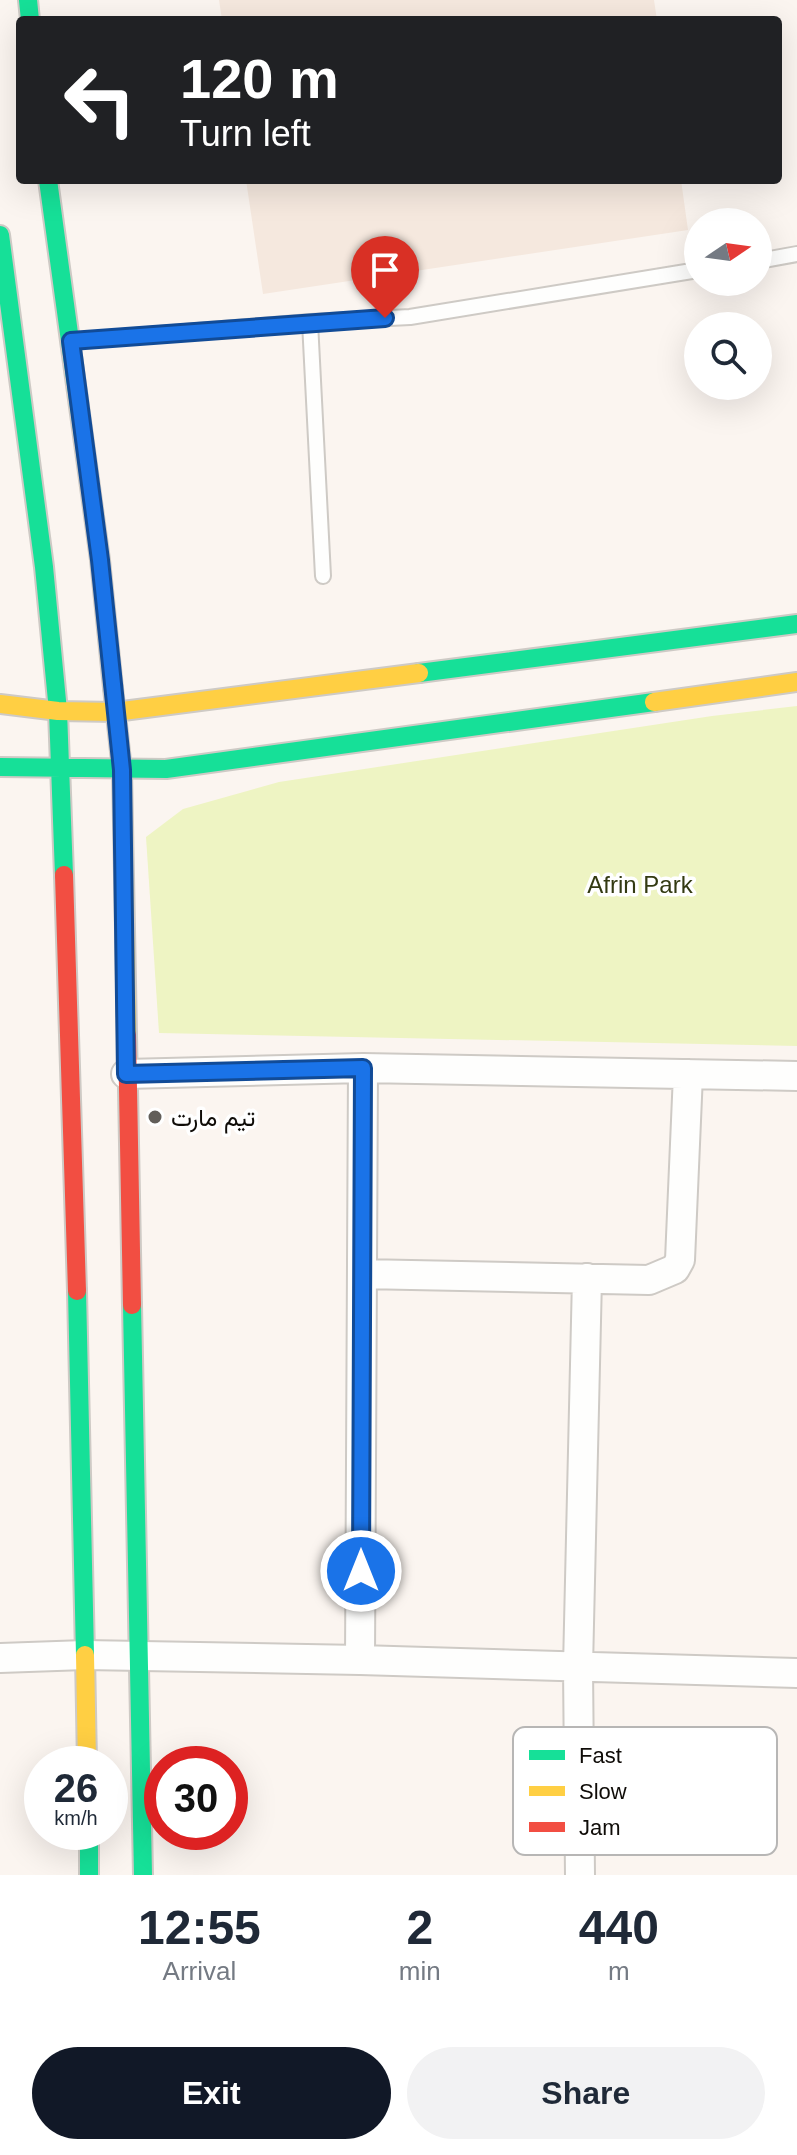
<!DOCTYPE html>
<meta charset="utf-8">
<style>
body{margin:0;font-family:Arial,Vazirmatn,sans-serif;background:#f2f2f3;color:#1f2937;height:100vh;display:flex;flex-direction:column;font-size:30px;white-space:nowrap}
*{box-sizing:border-box;margin:0}
p{font-size:26px;color:#747a83}
.icon{flex:none;width:44px;height:44px;fill:none;stroke:currentColor;stroke-width:2;stroke-linecap:round;stroke-linejoin:round}
.map{position:relative;height:1875px;overflow:hidden}
.details{display:flex;flex-direction:column;background:#fff;flex:1}
.details>*{flex:none}
.guide{position:absolute;left:16px;top:16px;width:766px;height:168px;border-radius:8px;box-shadow:0 8px 32px #0002;background:#202124;color:#fff;overflow:hidden}
.needle{width:52px;rotate:77deg}
.tools{position:absolute;left:684px;top:208px;display:grid;gap:16px}
.tools a{display:grid;place-items:center;width:88px;height:88px;border-radius:50%;background:#fff;box-shadow:0 8px 32px #0002;font-size:40px}
.speed{position:absolute;left:24px;top:1746px;display:flex;gap:16px;font-size:40px;font-weight:700;text-align:center}
.speed>*{display:grid;place-content:center;width:104px;height:104px;border-radius:50%;background:#fff;box-shadow:0 8px 32px #0002;line-height:1}
.speed small{font-size:20px;font-weight:400}
.speed .limit{border:12px solid #d22;background:#fff;color:#111}
.pin{position:absolute;display:grid;place-items:center;width:68px;height:68px;color:#fff;margin:-82px -34px;border-radius:50% 50% 50% 0;rotate:-45deg;box-shadow:0 0 8px #0007}
.pin .icon{rotate:45deg}
.me{position:absolute;width:88px;margin:-44px;rotate:0deg;stroke-linejoin:round;filter:drop-shadow(0 0 6px #0008)}
.turn{display:flex;align-items:center;gap:28px;height:168px;padding:0 32px;font-size:36px}
.turn .icon{width:104px;height:104px;stroke-width:2.5}
.turn b{display:block;font-size:56px;line-height:68px}
.eta{display:flex;justify-content:space-evenly;align-items:center;height:136px;text-align:center}
.eta b{font-size:48px;font-weight:700;line-height:56px}
.cta{display:flex;gap:16px;margin-top:auto;padding:16px 32px}
.cta a{flex:1;height:92px;border-radius:48px;background:#111827;color:#fff;font-size:32px;font-weight:700;line-height:92px;text-align:center}
.cta a+a{background:#f2f2f3;color:#1f2937}
.map>svg:first-child{display:block}
.built{fill:#f5e8de}
.green{fill:#eef4c3}
.lines{fill:none;stroke-linecap:round;stroke-linejoin:round}
.lane-casing{stroke:#cecac5;stroke-width:18}
.street-casing{stroke:#cecac5;stroke-width:32}
.fast-casing{stroke:#cecac5;stroke-width:22}
.slow-casing{stroke:#cecac5;stroke-width:22}
.jam-casing{stroke:#cecac5;stroke-width:22}
.lane{stroke:#fefefd;stroke-width:14}
.street{stroke:#fefefd;stroke-width:28}
.fast{stroke:#16e098;stroke-width:18}
.slow{stroke:#ffcf43;stroke-width:18}
.jam{stroke:#f24e42;stroke-width:18}
.route-casing{stroke:#114b97;stroke-width:20}
.route{stroke:#1a73e8;stroke-width:14}
.poi-dot{fill:#625e59;stroke:#fff;stroke-width:3}
.labels{text-anchor:middle;dominant-baseline:central;stroke-width:7;stroke-linejoin:round;paint-order:stroke}
.park-label{font-size:24px;fill:#333a12;stroke:#fff}
.poi-label{font-size:24px;fill:#0f0c08;stroke:#fff;text-anchor:start}
.key{fill:#fff;stroke:#b7b6b5;stroke-width:2}
.key-label{font-size:22px;fill:#0f0c08}
</style>
<div class="map">
<svg width="797" height="1875" viewBox="0 0 797 1875">
<rect width="100%" height="100%" fill="#fbf5f0"/>
<path class="built" d="M219 0H654L657 20H222Z
M246 180H681L688 230 263 294Z"/>
<path class="green" d="M797 706V1046L159 1033 146 837 183 809 279 782 712 716Z"/>
<g class="lines">
<defs>
<path id="lane" d="M758 261 797 254
M310 322 323 576
M71 341 310 322 410 317 698 270"/>
<path id="street" d="M126 1074 363 1068 797 1076
M362 1274 649 1280 675 1269 680 1260 688 1074
M0 1658 85 1655 360 1660 797 1673
M360 1660 363 1068
M580 1875 578 1667 587 1278"/>
<path id="fast" d="M28 0 30 20
M48 180 100 560 113 688
M0 235 44 567 58 711 64 875
M419 673 797 624
M0 767 166 769 654 702
M77 1291 85 1655
M132 1305 143 1875
M89 1832V1875"/>
<path id="slow" d="M113 688 122 770 127 1035
M654 702 797 682
M0 704 58 711 115 712 419 673
M85 1655 87 1764"/>
<path id="jam" d="M64 875 77 1291
M127 1035 132 1305"/>
</defs>
<use href="#lane" class="lane-casing"/>
<use href="#street" class="street-casing"/>
<use href="#fast" class="fast-casing"/>
<use href="#slow" class="slow-casing"/>
<use href="#jam" class="jam-casing"/>
<use href="#lane" class="lane"/>
<use href="#street" class="street"/>
<use href="#fast" class="fast"/>
<use href="#slow" class="slow"/>
<use href="#jam" class="jam"/>
</g>
<g class="lines">
<defs>
<path id="route" d="M361 1571 363 1068 126 1074 122 770 100 560 71 341 385 318"/>
</defs>
<use href="#route" class="route-casing"/>
<use href="#route" class="route"/>
</g>
<circle class="poi-dot" cx="155" cy="1117" r="8"/>
<g class="labels">
<g class="park-label">
<text x="640" y="884">Afrin Park</text>
</g>
<g class="poi-label">
<text x="171" y="1117">تيم مارت</text>
</g>
</g>
<rect x="513" y="1727" width="264" height="128" rx="12" class="key"/>
<rect x="529" y="1750" width="36" height="10" fill="#16e098"/>
<rect x="529" y="1786" width="36" height="10" fill="#ffcf43"/>
<rect x="529" y="1822" width="36" height="10" fill="#f24e42"/>
<g class="key-label">
<text x="579" y="1763">Fast</text>
<text x="579" y="1799">Slow</text>
<text x="579" y="1835">Jam</text>
</g>
</svg>
<div class="tools">
<a><svg class="needle" viewBox="-14 -14 28 28"><path d="M0-13l5 13h-10z" fill="#e53935"/><path d="M0 13l5-13h-10z" fill="#747a83"/></svg></a>
<a><svg class="icon" aria-label="search" viewBox="0 0 24 24"><circle cx="10" cy="10" r="6"/><path d="M15 15l6 6"/></svg></a>
</div>
<div class="speed"><div>26<small>km/h</small></div><div class="limit">30</div></div>
<div class="pin" style="left:385px;top:318px;background:#d93025"><svg class="icon" aria-label="arrive" viewBox="0 0 24 24"><path d="M6 21V4h12l-3 4 3 4H6"/></svg></div>
<svg class="me" style="left:361px;top:1571px" viewBox="-20 -20 40 40"><circle r="17" fill="#1a73e8" stroke="#fff" stroke-width="3"/><path d="M0-11L8 9 0 5-8 9z" fill="#fff"/></svg>
<div class="guide">
<div class="turn"><svg class="icon" aria-label="left" viewBox="0 0 24 24"><path d="M17 20v-9H6M10 6l-5 5 5 5"/></svg><div><b>120 m</b>Turn left</div></div>
</div>
</div>
<section class="details">
<div class="eta">
<div><b>12:55</b><p>Arrival</p></div>
<div><b>2</b><p>min</p></div>
<div><b>440</b><p>m</p></div>
</div>
<div class="cta"><a>Exit</a><a>Share</a></div>
</section>
